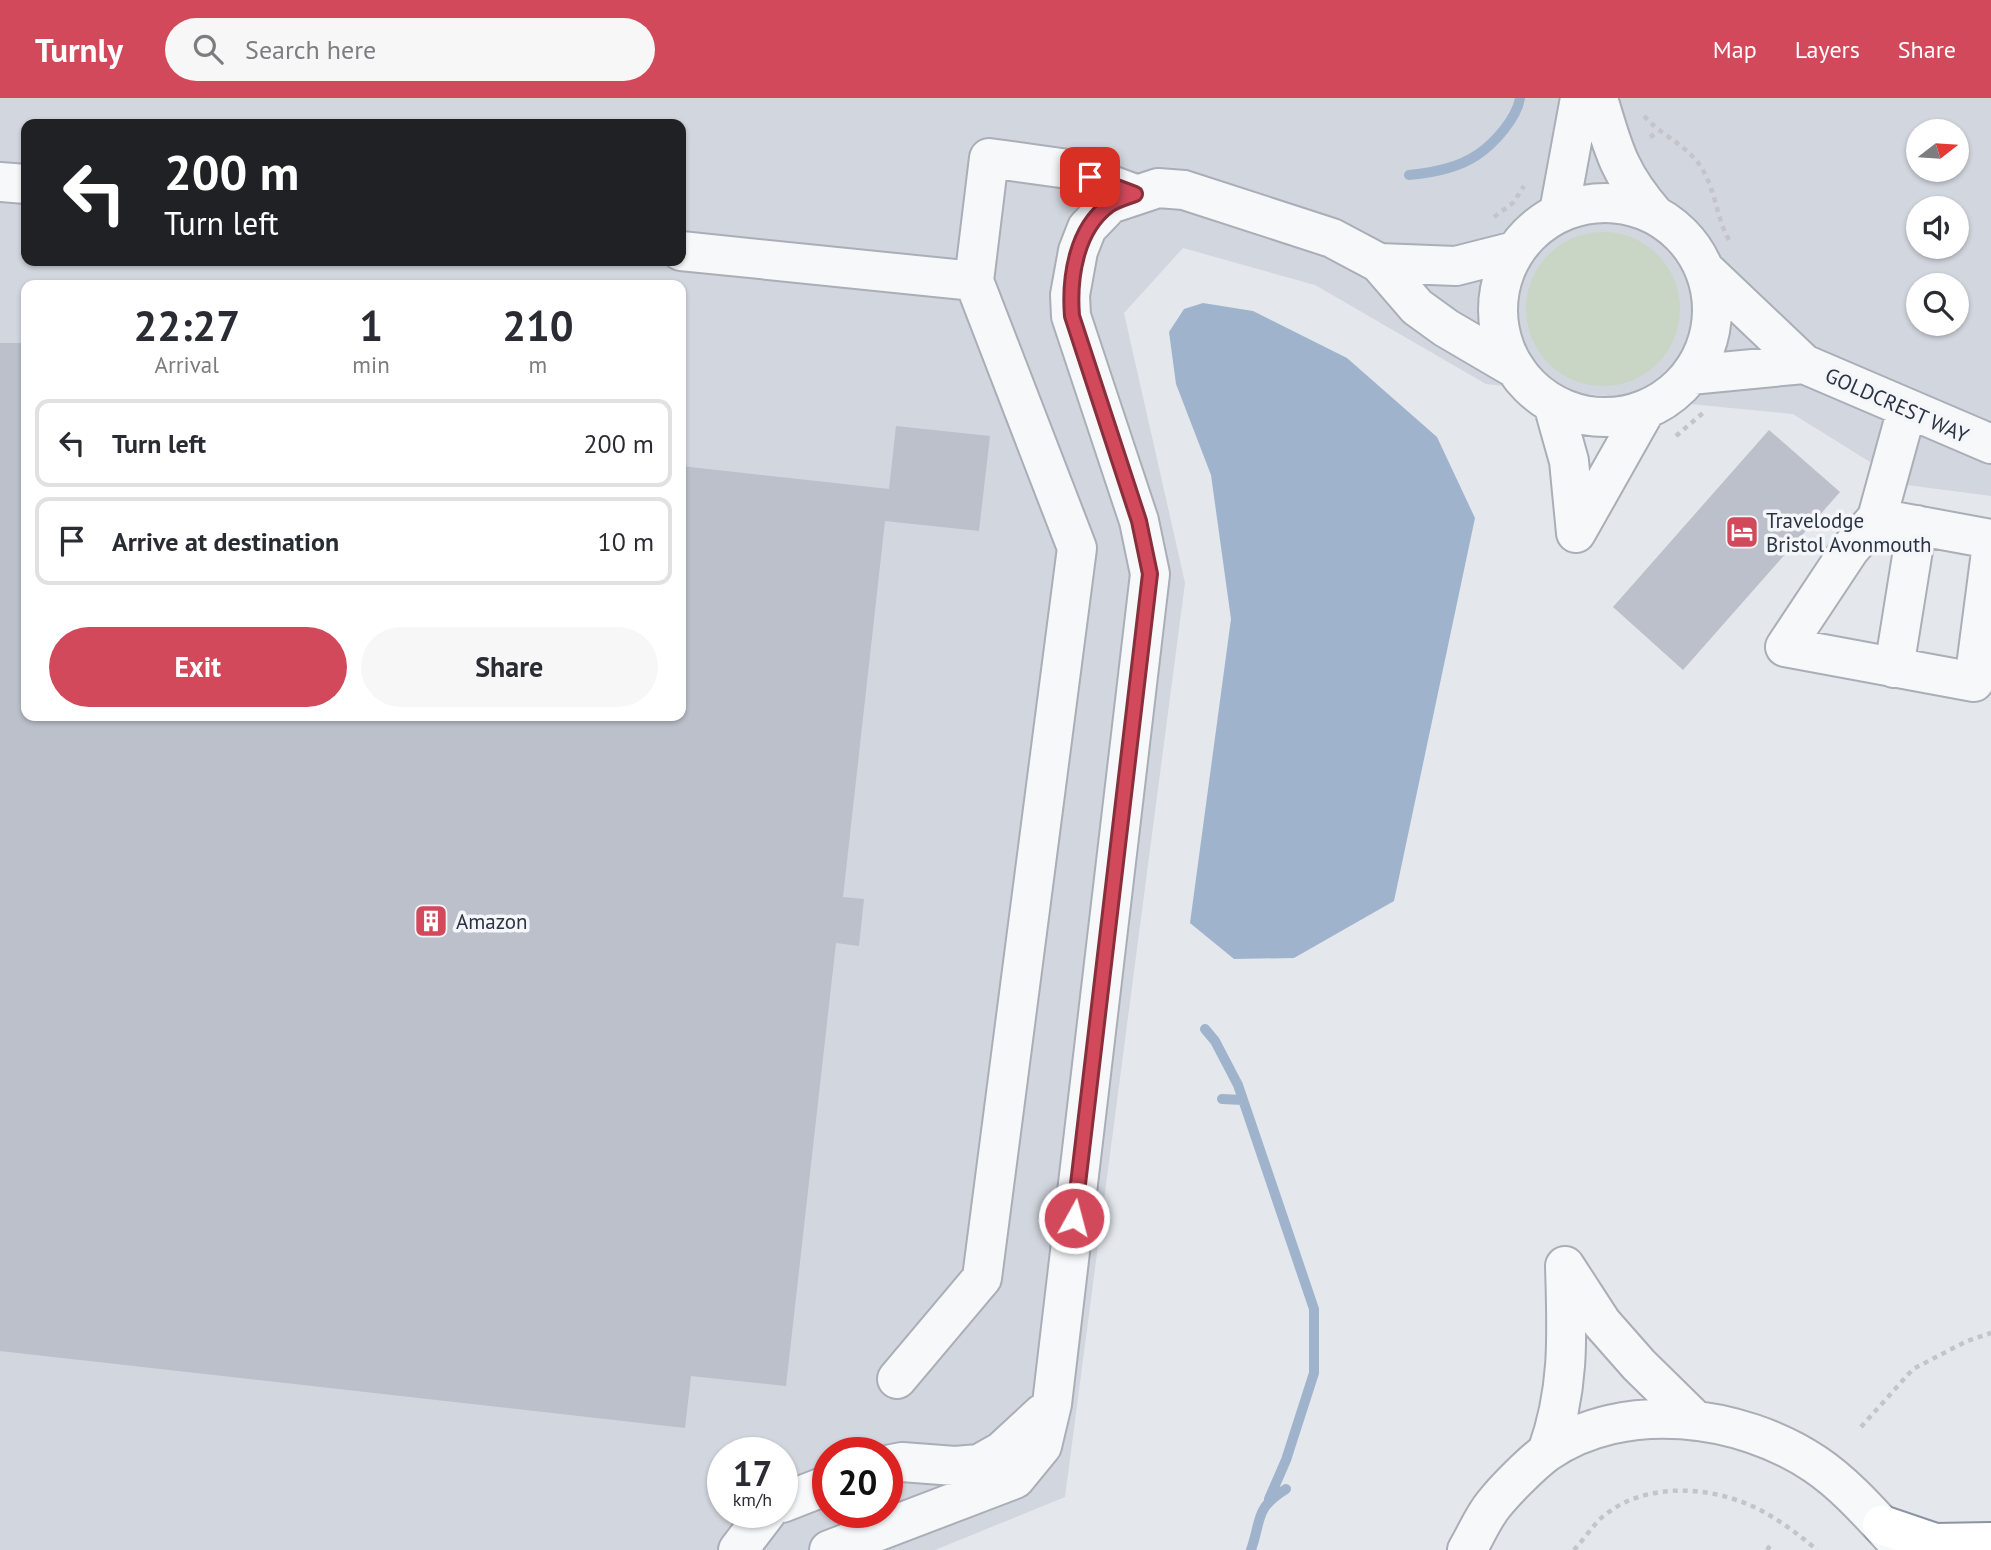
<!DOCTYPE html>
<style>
body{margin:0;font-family:"PT Sans",sans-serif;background:#f7f7f7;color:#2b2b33;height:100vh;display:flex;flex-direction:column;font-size:26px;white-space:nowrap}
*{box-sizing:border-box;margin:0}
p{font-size:23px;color:#7c7c81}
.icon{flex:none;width:38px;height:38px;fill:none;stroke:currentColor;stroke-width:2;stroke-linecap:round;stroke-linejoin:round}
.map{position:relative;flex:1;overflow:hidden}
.details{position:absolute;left:21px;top:182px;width:665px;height:441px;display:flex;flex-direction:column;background:#fff;border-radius:14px;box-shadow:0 2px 5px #0004}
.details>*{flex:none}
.guide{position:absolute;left:21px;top:21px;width:665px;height:147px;border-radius:14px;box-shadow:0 2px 5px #0004;background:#202124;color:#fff;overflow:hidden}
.needle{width:46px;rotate:73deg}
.buttons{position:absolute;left:1906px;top:21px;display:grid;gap:14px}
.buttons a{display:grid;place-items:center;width:63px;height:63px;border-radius:50%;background:#fff;box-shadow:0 2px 5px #0004;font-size:35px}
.speed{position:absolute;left:707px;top:1339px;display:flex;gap:14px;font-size:35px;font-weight:700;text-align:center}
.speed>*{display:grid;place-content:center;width:91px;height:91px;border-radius:50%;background:#fff;box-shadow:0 2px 5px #0004;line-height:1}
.speed small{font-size:18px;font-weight:400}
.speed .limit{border:10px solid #d22;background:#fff;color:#111}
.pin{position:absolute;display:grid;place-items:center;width:60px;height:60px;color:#fff;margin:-30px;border-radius:14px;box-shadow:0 4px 10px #0006}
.me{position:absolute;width:77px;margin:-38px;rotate:7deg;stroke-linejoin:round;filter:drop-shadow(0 0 5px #0008)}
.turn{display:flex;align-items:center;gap:24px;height:147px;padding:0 28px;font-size:32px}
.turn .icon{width:91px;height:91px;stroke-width:2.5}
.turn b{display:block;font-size:49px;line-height:60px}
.eta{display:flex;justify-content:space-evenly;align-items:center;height:119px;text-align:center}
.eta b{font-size:42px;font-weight:600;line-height:49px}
.primary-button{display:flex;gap:14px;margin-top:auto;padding:14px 28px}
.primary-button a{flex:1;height:80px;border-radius:42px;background:#d1495b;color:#fff;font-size:28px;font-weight:600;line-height:80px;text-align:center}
.primary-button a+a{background:#f7f7f7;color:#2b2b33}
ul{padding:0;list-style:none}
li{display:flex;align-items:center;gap:21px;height:88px;margin:0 14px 10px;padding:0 14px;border:4px solid #e1e1e2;border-radius:14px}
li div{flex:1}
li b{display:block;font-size:26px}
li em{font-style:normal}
header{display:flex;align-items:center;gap:42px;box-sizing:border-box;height:98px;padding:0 35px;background:#d1495b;color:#fff}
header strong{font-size:33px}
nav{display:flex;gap:38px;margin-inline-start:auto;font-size:24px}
.search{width:490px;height:63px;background:#f7f7f7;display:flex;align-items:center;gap:18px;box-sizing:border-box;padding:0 24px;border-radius:38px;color:#7c7c81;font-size:26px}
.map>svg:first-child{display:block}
.built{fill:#d2d6de;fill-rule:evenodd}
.green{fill:#c9d6c5}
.water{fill:#9fb4cc}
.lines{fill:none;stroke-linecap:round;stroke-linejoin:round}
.stream{stroke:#9fb4cc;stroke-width:10}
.building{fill:#bbc0ca}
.minor-casing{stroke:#a9aeb7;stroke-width:42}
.highway-casing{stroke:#8b94a3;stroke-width:42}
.path{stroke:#c2c5cb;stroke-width:4.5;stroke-dasharray:5 5;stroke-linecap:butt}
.minor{stroke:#f7f8fa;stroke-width:38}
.highway{stroke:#fff;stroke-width:38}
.route-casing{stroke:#882f3b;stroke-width:18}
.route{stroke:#d1495b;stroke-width:12}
.labels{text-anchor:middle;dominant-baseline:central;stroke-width:7;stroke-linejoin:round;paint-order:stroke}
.street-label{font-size:21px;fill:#2b3445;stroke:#f4f6f9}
.poi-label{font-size:21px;fill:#2b3445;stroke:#f4f6f9;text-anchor:start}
</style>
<header>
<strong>Turnly</strong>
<div class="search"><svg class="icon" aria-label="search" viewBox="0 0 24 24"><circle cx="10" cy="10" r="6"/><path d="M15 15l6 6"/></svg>Search here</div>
<nav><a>Map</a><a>Layers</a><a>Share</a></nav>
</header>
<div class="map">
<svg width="1991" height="1452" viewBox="0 0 1991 1452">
<rect width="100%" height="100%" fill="#e4e7ec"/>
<path class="built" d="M0 0H1991V398L1907 387 1793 316 1486 286 1315 187 1183 150 1124 215 1185 485 1065 1399 935 1452H0ZM26 26H681V163H26ZM1918 33H1956V72H1918ZM1918 110H1956V149H1918ZM26 187H681V618H26ZM1918 187H1956V226H1918ZM723 1354H782V1414H723ZM828 1354H887V1414H828Z"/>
<path class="green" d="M1526 211a77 77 0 1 1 154 0a77 77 0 1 1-154 0Z"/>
<path class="water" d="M1203 205 1253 213 1347 260 1437 339 1475 420 1394 803 1294 860 1234 861 1190 825 1231 521 1211 377 1176 286 1169 234 1184 211Z"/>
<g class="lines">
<path class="stream" d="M1409 77C1431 75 1458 70 1477 57 1494 46 1517 20 1520 0
M1205 931 1215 943 1238 987 1314 1211V1275L1286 1362 1269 1401
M1222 1001 1243 1002
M1251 1452C1262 1421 1254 1411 1286 1391"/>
</g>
<path class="building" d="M0 245H26V618H681V368L889 391 896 328 990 338 979 433 885 423 843 799 864 801 859 848 836 845 786 1288 691 1278 685 1330 0 1253Z
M1769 332 1840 394 1683 572 1613 509Z"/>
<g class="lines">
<defs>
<path id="minor" d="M1598 0C1613 51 1619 76 1655 117
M0 84 26 86
M1498 212a107 107 0 1 1 214 0a107 107 0 1 1-214 0Z
M1559 114 1580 0
M681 153 974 183
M1379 165 1456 168 1515 153
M1704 171 1804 266 1991 346
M1690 277 1804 266
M1553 306 1569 363 1576 435
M1907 311 1877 420 1850 451 1785 549 1974 584 1991 454
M1893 423 1991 441
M1576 435 1646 311
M1894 570 1917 427
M1565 1168 1602 1225 1639 1267 1696 1323
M897 1281 982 1180 1077 450 974 183 989 60 1068 71 1135 96
M1547 1354C1570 1291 1567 1235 1565 1168
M887 1367 902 1364 955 1368 979 1366 1002 1353 1043 1315
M782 1405 828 1387
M738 1452 767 1414
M829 1452 1015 1381 1042 1348 1052 1306 1150 476 1139 423 1071 218 1070 197 1078 153 1087 130 1110 106 1158 90 1184 92 1332 140 1379 165 1417 209 1446 230 1516 271
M1467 1452C1476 1437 1483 1419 1494 1406 1506 1391 1532 1365 1547 1354 1624 1301 1740 1316 1815 1366 1846 1387 1870 1415 1896 1443L1900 1452"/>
<path id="highway" d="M1882 1427 1935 1445 1991 1444"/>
</defs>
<use href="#minor" class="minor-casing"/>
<use href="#highway" class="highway-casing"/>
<path class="path" d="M1644 18C1663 39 1691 49 1704 74 1716 96 1717 121 1729 142
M1650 39 1658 34
M1494 119 1513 105 1524 88
M1676 338 1704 314
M1861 1329 1913 1271 1967 1243 1991 1235
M1574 1452C1582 1443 1590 1432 1598 1423 1642 1380 1720 1387 1769 1417 1786 1427 1802 1439 1817 1452
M1767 1452 1772 1445"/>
<use href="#minor" class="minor"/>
<use href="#highway" class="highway"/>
</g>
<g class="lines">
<defs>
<path id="route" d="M1074 1120 1150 476 1139 423 1072 218C1069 180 1076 131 1109 107 1116 102 1127 99 1135 96L1090 79"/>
</defs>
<use href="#route" class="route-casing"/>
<use href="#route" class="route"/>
</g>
<defs>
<symbol id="hotel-square" viewBox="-11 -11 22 22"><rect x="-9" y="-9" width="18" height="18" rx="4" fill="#d1495b" stroke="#f4f6f9"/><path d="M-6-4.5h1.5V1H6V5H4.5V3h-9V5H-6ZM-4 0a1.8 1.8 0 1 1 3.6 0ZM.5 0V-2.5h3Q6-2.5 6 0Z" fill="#fff"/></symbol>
<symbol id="building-square" viewBox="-11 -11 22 22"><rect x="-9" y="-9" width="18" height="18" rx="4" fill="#d1495b" stroke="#f4f6f9"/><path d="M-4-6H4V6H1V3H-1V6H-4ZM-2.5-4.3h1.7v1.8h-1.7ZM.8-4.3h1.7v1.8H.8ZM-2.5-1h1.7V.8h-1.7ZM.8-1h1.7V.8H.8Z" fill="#fff"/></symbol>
</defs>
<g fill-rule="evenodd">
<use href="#hotel-square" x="1723" y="415" width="38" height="38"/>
<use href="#building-square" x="412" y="804" width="38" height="38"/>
</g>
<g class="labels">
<g class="street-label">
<text transform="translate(1897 307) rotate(24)">GOLDCREST WAY</text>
</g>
<g class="poi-label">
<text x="1766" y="422">Travelodge<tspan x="1766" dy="24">Bristol Avonmouth</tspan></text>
<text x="456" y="823">Amazon</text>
</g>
</g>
</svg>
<div class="buttons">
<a><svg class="needle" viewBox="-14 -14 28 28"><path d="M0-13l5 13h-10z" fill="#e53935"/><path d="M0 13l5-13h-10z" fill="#7c7c81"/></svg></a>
<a><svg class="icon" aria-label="sound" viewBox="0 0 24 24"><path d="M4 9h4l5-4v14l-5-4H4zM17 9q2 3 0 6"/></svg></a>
<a><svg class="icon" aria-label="search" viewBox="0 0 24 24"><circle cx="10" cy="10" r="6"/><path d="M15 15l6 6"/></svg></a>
</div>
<div class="speed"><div>17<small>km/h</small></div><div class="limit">20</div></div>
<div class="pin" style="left:1090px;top:79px;background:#d93025"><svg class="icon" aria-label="arrive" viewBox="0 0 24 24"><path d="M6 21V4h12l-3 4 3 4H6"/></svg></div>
<svg class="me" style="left:1074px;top:1120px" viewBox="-20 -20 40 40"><circle r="17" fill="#d1495b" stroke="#fff" stroke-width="3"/><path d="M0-11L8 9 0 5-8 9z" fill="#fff"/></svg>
<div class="guide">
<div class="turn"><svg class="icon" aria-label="left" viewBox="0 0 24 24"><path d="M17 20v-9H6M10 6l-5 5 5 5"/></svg><div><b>200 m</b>Turn left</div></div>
</div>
<section class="details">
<div class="eta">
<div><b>22:27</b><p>Arrival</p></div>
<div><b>1</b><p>min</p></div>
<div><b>210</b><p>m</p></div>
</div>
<ul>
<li><svg class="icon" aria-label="left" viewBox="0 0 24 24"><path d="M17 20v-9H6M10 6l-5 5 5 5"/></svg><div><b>Turn left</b></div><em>200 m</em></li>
<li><svg class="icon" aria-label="arrive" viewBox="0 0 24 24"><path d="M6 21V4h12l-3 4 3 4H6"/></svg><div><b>Arrive at destination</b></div><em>10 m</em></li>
</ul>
<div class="primary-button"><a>Exit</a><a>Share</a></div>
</section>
</div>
